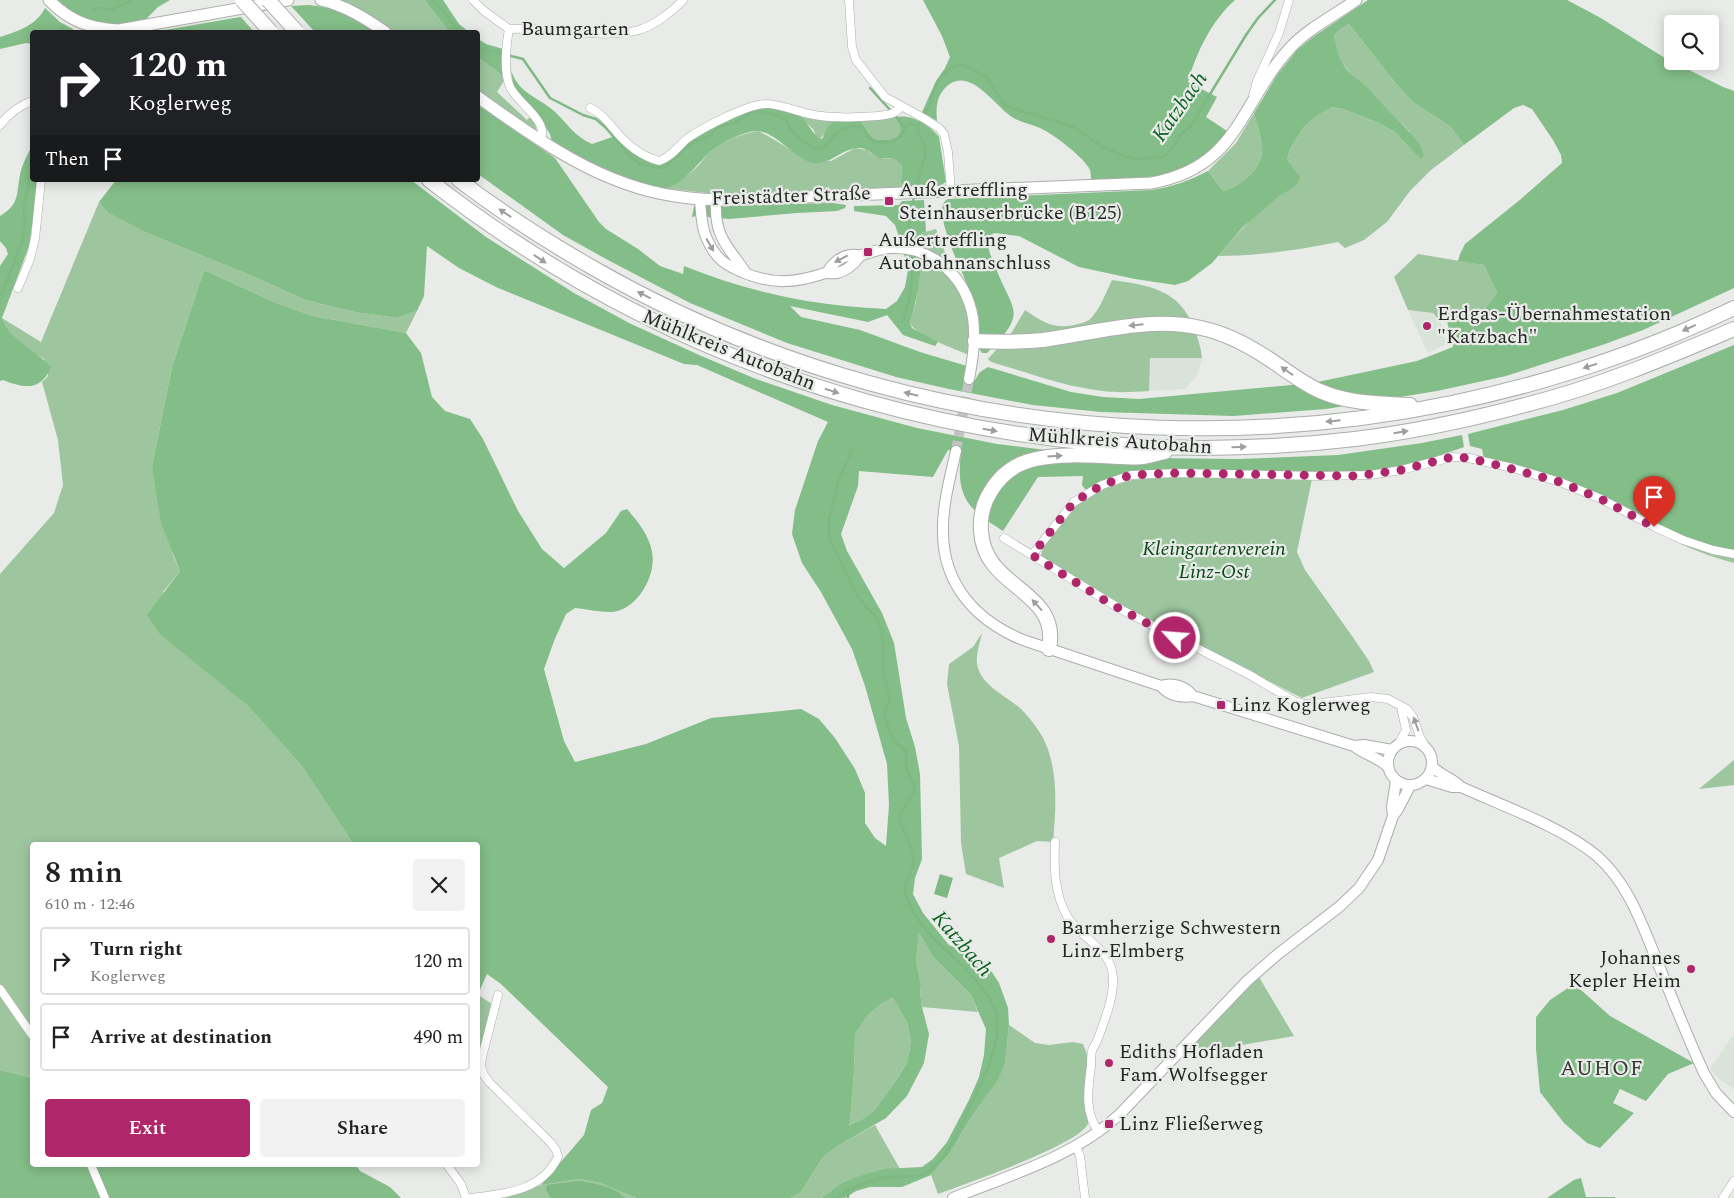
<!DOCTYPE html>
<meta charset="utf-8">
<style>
body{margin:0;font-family:Spectral,serif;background:#f2f2f2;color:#222;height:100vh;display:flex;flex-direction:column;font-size:19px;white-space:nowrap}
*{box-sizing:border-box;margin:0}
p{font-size:16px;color:#767676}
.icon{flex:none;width:28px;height:28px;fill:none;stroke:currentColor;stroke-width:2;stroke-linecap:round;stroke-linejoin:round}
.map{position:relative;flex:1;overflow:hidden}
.panel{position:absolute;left:30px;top:842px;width:450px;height:325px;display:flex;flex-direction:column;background:#fff;border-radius:5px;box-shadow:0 2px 12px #0003}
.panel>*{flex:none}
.hud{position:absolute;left:30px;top:30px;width:450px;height:152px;border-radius:5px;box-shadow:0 2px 12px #0003;background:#202124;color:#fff;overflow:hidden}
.tools{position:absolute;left:1664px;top:15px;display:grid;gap:10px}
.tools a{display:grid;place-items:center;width:55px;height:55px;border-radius:5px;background:#fff;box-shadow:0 2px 12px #0003;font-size:25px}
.pin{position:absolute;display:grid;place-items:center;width:42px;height:42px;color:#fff;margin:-51px -21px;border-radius:50% 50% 50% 0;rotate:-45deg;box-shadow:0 0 5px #0007}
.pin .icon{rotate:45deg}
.me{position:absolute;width:55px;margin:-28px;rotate:296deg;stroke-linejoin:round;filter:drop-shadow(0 0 4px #0008)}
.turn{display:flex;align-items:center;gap:18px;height:105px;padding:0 15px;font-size:22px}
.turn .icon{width:65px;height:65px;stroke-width:2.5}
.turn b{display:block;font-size:35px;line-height:42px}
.then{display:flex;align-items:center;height:48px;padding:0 15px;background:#0003;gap:10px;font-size:19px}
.round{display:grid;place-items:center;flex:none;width:52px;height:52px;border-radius:5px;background:#f2f2f2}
.overview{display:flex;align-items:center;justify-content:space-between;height:85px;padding:0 15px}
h1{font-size:30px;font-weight:600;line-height:38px}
.primary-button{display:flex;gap:10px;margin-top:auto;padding:10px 15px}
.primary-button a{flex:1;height:58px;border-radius:5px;background:#af276a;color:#fff;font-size:20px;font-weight:600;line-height:58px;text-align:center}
.primary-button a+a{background:#f2f2f2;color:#222}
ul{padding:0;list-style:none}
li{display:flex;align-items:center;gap:15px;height:68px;margin:0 10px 8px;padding:0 5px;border:2px solid #e0e0e0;border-radius:5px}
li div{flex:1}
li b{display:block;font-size:19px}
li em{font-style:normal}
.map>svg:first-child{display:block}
.built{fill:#d9e3da}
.green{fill:#9dc69f}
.forest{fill:#83bd87;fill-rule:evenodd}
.water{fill:#7eb882}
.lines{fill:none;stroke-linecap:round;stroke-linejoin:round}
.stream{stroke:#7eb882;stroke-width:2.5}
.secondary-tunnel{stroke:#c1c4c1;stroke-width:10;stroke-dasharray:10 5;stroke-linecap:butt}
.street-casing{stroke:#abaeab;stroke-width:9}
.secondary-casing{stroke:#abaeab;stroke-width:12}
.primary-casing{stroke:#abaeab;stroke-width:13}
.highway-casing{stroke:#abaeab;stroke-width:16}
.street{stroke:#fff;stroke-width:8}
.secondary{stroke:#fff;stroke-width:10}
.primary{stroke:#fff;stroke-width:11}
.highway{stroke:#fff;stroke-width:14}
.highway-bridge-casing{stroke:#abaeab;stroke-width:16;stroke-linecap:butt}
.highway-bridge{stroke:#fff;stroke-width:14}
.oneway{fill:#9d9e9d}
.route{stroke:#af276a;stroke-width:9;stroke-dasharray:0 16.2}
.poi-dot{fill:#af276a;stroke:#e8ebe8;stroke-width:2}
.labels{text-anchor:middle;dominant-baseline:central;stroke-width:4.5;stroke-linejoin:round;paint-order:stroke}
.street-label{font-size:20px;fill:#252725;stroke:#e8ebe8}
.poi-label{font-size:20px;fill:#252725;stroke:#e8ebe8;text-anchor:start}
.park-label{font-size:20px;font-style:italic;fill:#074815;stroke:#e8ebe8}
.water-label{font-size:21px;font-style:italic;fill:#09621e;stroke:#e8ebe8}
.neighbourhood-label{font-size:21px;letter-spacing:1px;fill:#373937;stroke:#e8ebe8}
</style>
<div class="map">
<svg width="1734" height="1198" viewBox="0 0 1734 1198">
<rect width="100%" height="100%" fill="#e8ebe8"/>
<path class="built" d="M1408 310 1433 313 1441 322 1446 344 1428 353Z
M1150 358H1202L1200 368 1196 377 1185 389 1149 391Z
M1734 1034V1089L1719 1079 1710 1068Z"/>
<path class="green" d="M340 0H425L449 32H394L356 8Z
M1349 24 1397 85 1414 103 1450 126 1464 145 1431 170 1410 191 1387 222 1364 240 1345 248 1338 242C1298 250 1259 256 1218 256 1241 229 1265 202 1297 185L1287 160 1290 149 1303 128 1315 117 1332 107 1343 109 1379 123 1395 132 1420 159 1409 131 1380 103 1365 85 1351 74 1342 62 1335 47 1334 36 1340 29Z
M478 57 503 76 504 81 497 92 527 120 530 117 535 124 537 132 512 116 478 91Z
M794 112 836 121 820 139 816 136 813 129Z
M1254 113C1257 125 1263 141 1262 153 1260 171 1238 187 1223 191L1208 171 1236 143Z
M898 117C902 130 902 138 886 140 883 140 878 140 875 139 868 136 865 125 860 120Z
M758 131 768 136 803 157 831 161 855 148 867 150 879 159C890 158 895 157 902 166L901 182 904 187 716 194 663 188C676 185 689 175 699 165 702 161 705 157 709 153 721 141 741 134 758 131Z
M99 202 108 213 145 232 259 279 305 300 355 312 397 318 417 311 406 333 313 316 274 302 204 270 172 367 152 466 173 555 180 571 163 592 207 672 248 706 302 766 354 845H32V1031L0 986V574L54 513 63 485 58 440 42 382 48 376 44 359C27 349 9 337 2 318L41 342Z
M936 229 965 304 969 321V355C955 349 915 335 910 323L916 302 921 233Z
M1418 254 1484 265 1497 293 1476 320 1452 316 1447 321 1441 322 1433 313 1408 310 1394 277Z
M1112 280C1149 285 1180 290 1194 328 1198 338 1201 348 1202 358H1150L1149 391C1134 392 1118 393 1103 391 1065 387 1027 372 991 362L988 359 1012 332 1025 310C1044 323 1055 330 1078 324 1083 323 1089 321 1092 317 1100 309 1107 290 1112 280Z
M1174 476 1312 479 1297 552 1305 570 1352 636 1369 661 1374 672 1302 698 1128 609 1044 559 1041 555 1044 544 1075 505 1097 491 1131 480Z
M1644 524 1734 556V563C1701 554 1673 542 1644 524Z
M982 633C980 642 976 654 977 663 979 685 1007 696 1021 709 1029 717 1036 726 1042 736 1059 767 1056 808 1053 842L1037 841 999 858 1004 888 966 874 961 843 959 746 947 684 949 664 973 647Z
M1734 760V785L1699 789Z
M919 931 933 957 971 995 978 1012 922 1007 920 992 921 985 916 961Z
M1259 977 1294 1036 1202 1052 1195 1042Z
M478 995 492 1004 478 1060Z
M0 996 32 1042V1078L0 1070Z
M894 996 907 1022 911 1042 907 1063 897 1079 873 1112 861 1120 848 1125 854 1074 855 1034 868 1015 881 1004Z
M1009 1025 1035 1043 1049 1045 1073 1042 1083 1044 1089 1060 1088 1124C1078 1145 965 1184 938 1194L931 1175 950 1153 970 1119 987 1095 1005 1064Z
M875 1125 900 1169H883L841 1183 822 1198H791L801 1192 823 1157 836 1147Z
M580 1179 600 1183 636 1198H504L541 1185Z"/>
<path class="forest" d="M54 0H170L158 7 143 22 128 25 103 24 84 19 68 11Z
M425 0H443L459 24 469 32H449Z
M923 0H1235C1212 20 1196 53 1188 82L1217 97 1206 117 1227 131 1216 145 1194 165 1160 176 1091 181C1091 178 1091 172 1090 170 1085 158 1052 133 1040 128 1031 124 1021 123 1012 117 994 105 970 66 947 86 936 96 936 108 937 121L922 112 936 81 945 68 950 57 942 36Z
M1368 0H1567L1599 17 1665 58 1723 87 1734 91V288L1643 330 1605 344 1506 376 1437 391 1326 409 1234 416 1101 412 1033 405 949 389 896 377 787 343 690 303 606 259 563 235 478 174V105L555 158 599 222 606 229 638 249 660 266 683 274 684 266C752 293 813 306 886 309L897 301 905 287 908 270 902 246 895 225 886 216 854 211V206L899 205 902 201 924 200 926 232 921 233C922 264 919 294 910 323L912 328 938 342 935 346 903 335 887 315 868 322 790 306 801 317 860 330 920 352 967 366 965 380H975L980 372 988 367 1071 392 1103 397 1139 399 1313 383 1417 361 1453 347 1447 321 1452 316 1476 320 1497 293 1484 265 1458 261 1460 254 1465 244 1521 199 1562 163 1561 155 1553 140 1532 109 1523 105 1514 108 1464 145 1450 126 1414 103 1397 85 1349 24 1340 29 1334 36C1336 50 1341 64 1351 74 1356 78 1362 82 1366 86 1376 96 1384 107 1395 117 1406 129 1420 140 1424 156L1420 159 1395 132 1379 123 1343 109 1332 107 1315 117 1303 128 1290 149 1287 160 1300 177 1297 185 1278 197 1243 227 1212 263 1188 281 1175 285 1135 279 1079 267 1019 236 994 233 989 237C987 246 990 255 994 263 1011 312 1031 309 987 353H982L979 348C979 336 980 321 977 309 973 291 926 208 948 199L1151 190C1172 187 1189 181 1208 171L1223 191C1238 187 1260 171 1262 153 1263 141 1257 125 1254 113L1277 75 1297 50 1313 37Z
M309 5C335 7 353 18 375 32H315L291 6Z
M45 8 60 22 73 29 72 32H32V44L26 43 0 49V37C18 31 36 26 45 8Z
M241 17 254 32H153L240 17Z
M478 39 486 44 503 49V76L478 57Z
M511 70C518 93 538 97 554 111 567 123 575 137 592 144L615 136C627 149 639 158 655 164 681 146 706 130 735 117 743 113 751 109 760 107 769 106 785 108 794 112 807 118 810 132 820 139L823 138C829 117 842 120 860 120 865 125 868 136 875 139 878 140 883 140 886 140 902 138 902 130 898 117 911 114 931 126 939 137L946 182 941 185 904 187 901 182 902 166C895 157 890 157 879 159 875 156 871 152 867 150 847 141 833 166 813 163 795 159 776 132 757 131 744 131 718 144 709 153 697 164 682 186 665 188 658 189 649 185 642 183 610 173 582 159 552 142L550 134 537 114 519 95 513 84Z
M32 146V180H39L29 246 2 318C11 342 35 349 51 367 41 392 23 388 3 380L0 381V266L8 254 6 248 0 241V216C20 204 16 195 20 175 22 165 27 155 32 146Z
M116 180H411L486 237 574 293 629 323 699 355 756 379 832 405 917 428 997 444 1070 453 1146 458 1239 459 1338 455 1422 443 1462 435 1464 447 1412 465 1370 472 1175 471 1103 481 1086 490 1082 485 1083 476 1038 477 1003 531C966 508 956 497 961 452L948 450 933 477 859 471 858 486 841 534 847 551 882 613 894 643 906 718 915 747 920 774 922 859 915 878 913 894 923 913 949 945 982 960 988 966 999 983 1008 1008 1009 1025 1005 1064 997 1081 970 1119 950 1153 931 1175 902 1187H870L856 1191 845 1198H822L841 1183 863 1175 883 1169 922 1167 933 1159 947 1142 969 1100 979 1077 984 1055 986 1029 971 995 933 957 919 932 916 961 921 985 920 992 922 1007 929 1034 924 1063 907 1096 886 1118 836 1147 823 1157 801 1192 791 1198H636L600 1183 580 1179 541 1185 584 1135 591 1110 602 1103 608 1087 501 984 487 974 478 994V845H354L302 766 248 706 160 634 147 615 180 571 161 523 152 466 172 367 204 270 274 302 313 316 406 333 421 353 432 397 445 411 470 419 483 439 518 511 542 549 564 568 606 533 621 511 627 509C638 522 649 535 652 552 657 576 636 612 610 612 599 612 586 609 575 608L566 614 554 641 544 669 564 741 575 762 646 744 711 718 801 709 819 719 835 738 855 769 865 793V823L875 838 886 846 889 805 887 764 865 686 852 649 821 592 802 563 792 534 795 510 818 441 828 422 697 365 684 364 496 287 459 268 427 246 424 296 417 311 397 318 355 312 305 300 259 279 145 232 108 213 99 202ZM893 997 907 1022 911 1042 907 1063 897 1079 873 1112 861 1120 849 1125 854 1074 855 1034 868 1015 881 1004Z
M833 203 846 205 845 208 837 211 797 213 729 219 696 216 692 217 694 206Z
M1734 345V551L1722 549 1680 536 1605 498 1484 459 1482 449 1470 446 1468 434 1563 410 1617 393Z
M1571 986 1581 990 1610 1016 1694 1063 1668 1074 1646 1101 1620 1089 1613 1103 1634 1113 1600 1148 1587 1143 1564 1123 1540 1092 1536 1049V1017L1550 1000Z
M0 1070 32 1078V1165H356L360 1171 390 1187 401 1198H0Z
M1581 1178 1586 1197H1615V1198H1547L1574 1180Z"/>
<path class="water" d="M940 874 953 878 947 898 934 894Z
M577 1181C589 1182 618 1187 624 1198H551L546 1190 547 1185Z"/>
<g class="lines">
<path class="stream" d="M431 0 444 12 459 32
M94 9 103 8 110 10 132 0
M59 32 63 27
M478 48 523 59 550 98 583 115 596 119 606 128 630 156 640 164 656 168 665 167 690 144 710 136 718 127 734 123 751 113 761 112 780 116 787 121 790 130 797 136 813 148 818 149 825 147 837 132 845 128 855 126 864 128 867 135 874 142C884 142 897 144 902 134 905 129 904 127 909 124L918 125
M870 88 891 111
M895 115 904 128
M916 188 926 152 924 144 918 133V125L927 111 937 83 943 74 952 67 963 65 986 76 1005 106 1074 127 1101 146 1121 155 1136 159 1163 157 1172 149 1180 135 1190 127 1246 35 1258 18 1275 0
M911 247 909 221 914 196
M0 298 22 242 25 227 24 206 32 167
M902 322C911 299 914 277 912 253
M836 1198C849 1189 865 1182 881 1178 896 1175 917 1180 929 1171 951 1154 961 1124 973 1100 984 1079 1001 1042 997 1017 995 1002 975 978 964 967 943 947 920 929 908 901 899 882 913 877 913 861 914 847 903 832 899 818 902 807 911 799 915 789 911 776 902 766 907 753L894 741 886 722 885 712 890 700 882 665 883 657 882 630 877 619 858 597 829 538V519L838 482 852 450
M848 1198V1190"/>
<path class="secondary-tunnel" d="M956 451 969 379"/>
<defs>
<path id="street" d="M473 0 484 11 509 29
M849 0 852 47 856 60 885 97 925 119 939 128 944 134 948 152 951 191
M1253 96 1257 81 1279 33 1289 0
M590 108C601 113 606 120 614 129 625 143 641 156 659 161 671 158 679 145 688 138 704 127 750 103 768 104 782 105 796 111 809 114 832 119 854 118 877 116 886 115 896 115 901 106
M0 125C9 113 19 106 32 101
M540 141C551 122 518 104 510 87 503 70 506 47 509 29 548 26 602 40 639 30 655 25 672 12 683 0
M18 288 30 259 35 239 41 180
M1004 538 1122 610 1248 674 1294 701 1305 704H1314L1371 697 1388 699 1407 709 1413 717 1420 737 1425 746
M1032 555 1074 502 1102 485 1131 475 1177 473 1320 476 1370 475 1401 470 1452 457 1469 458 1513 468 1560 482 1601 499 1655 527 1683 540 1713 550 1734 554
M1399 743 1406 730 1401 707
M1055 842C1054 867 1054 893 1067 916 1080 939 1112 948 1113 978 1114 998 1104 1022 1097 1041 1096 1044 1093 1047 1092 1051 1091 1055 1091 1061 1091 1066 1088 1089 1084 1113 1099 1132
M0 989 32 1035
M1076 1146 1080 1156 1085 1198
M91 1165 105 1198
M447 1165 461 1184 466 1198
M471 1198C505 1194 542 1191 558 1157L556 1150 551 1143 490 1083 484 1075 481 1067 482 1057 498 995
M1723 1198 1734 1181"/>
<path id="secondary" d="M700 199C701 211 701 225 706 237 715 259 726 266 747 274 773 284 795 283 822 274 827 272 832 274 837 273 847 271 855 263 861 255
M716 200C714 237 727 245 746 273
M827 273C831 264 840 257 850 255 854 254 858 256 861 255 871 253 880 248 891 248 933 246 966 277 973 318 976 338 973 359 969 379
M956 451C950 478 942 506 943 534 944 586 977 621 1023 640L1161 686C1169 696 1180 698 1193 696L1354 746C1364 754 1377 757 1387 766
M1161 686C1173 682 1185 686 1193 696
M1388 763a22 22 0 1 1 44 0a22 22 0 1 1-44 0Z
M1354 746 1364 745 1392 750
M1432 766C1439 775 1453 778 1461 787 1503 806 1562 827 1597 856 1628 883 1642 924 1657 961 1672 998 1687 1036 1704 1073L1716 1093 1734 1112
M1426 779 1452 787H1461
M1393 816 1392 807 1396 781
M953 1198C1010 1175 1073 1157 1119 1115L1247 981 1278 954 1339 907 1359 888 1378 860 1393 816 1398 809 1410 786"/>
<path id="primary" d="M49 0C69 21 91 29 119 30L288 0
M321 0C346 6 365 18 385 32
M478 97C538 140 600 185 675 196 693 199 711 200 729 200L1151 183C1240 167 1239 103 1291 47 1309 28 1334 16 1356 0"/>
<path id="highway" d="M429 180C692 386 1024 478 1355 439 1412 432 1469 420 1525 405 1597 387 1666 358 1734 329
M459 180C502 213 548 242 595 269 942 467 1374 481 1734 308
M975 341C997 342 1020 342 1043 340 1095 333 1148 316 1201 328 1225 333 1248 345 1269 359 1286 370 1302 383 1320 391 1349 404 1379 403 1410 405
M1049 649C1061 589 984 590 981 531 980 516 983 503 991 491 1001 474 1017 463 1036 459 1063 453 1093 456 1120 457 1127 457 1136 458 1143 457 1150 456 1158 453 1165 452"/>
</defs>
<use href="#street" class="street-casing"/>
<use href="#secondary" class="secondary-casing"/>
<use href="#primary" class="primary-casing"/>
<use href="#highway" class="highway-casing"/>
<use href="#street" class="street"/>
<use href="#secondary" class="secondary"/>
<use href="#primary" class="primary"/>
<use href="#highway" class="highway"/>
<defs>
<path id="highway-bridge" d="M242 0 271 32
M268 0 297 32"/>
</defs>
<use href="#highway-bridge" class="highway-bridge-casing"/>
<use href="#highway-bridge" class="highway-bridge"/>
</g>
<defs><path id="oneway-solid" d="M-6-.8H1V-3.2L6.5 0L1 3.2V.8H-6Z" transform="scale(1.25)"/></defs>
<g class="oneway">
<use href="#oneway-solid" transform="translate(505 213) rotate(-146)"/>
<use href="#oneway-solid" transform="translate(710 245) rotate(60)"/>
<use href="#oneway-solid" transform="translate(540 259) rotate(33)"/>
<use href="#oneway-solid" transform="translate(841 259) rotate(152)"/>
<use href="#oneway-solid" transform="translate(644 295) rotate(-153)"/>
<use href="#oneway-solid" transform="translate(1136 325) rotate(174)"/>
<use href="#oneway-solid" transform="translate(1689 328) rotate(156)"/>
<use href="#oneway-solid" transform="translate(1590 366) rotate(162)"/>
<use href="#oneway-solid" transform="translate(1287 371) rotate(-145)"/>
<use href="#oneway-solid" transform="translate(832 391) rotate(17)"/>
<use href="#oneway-solid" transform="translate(911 394) rotate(-166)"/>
<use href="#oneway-solid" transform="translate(1333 421) rotate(174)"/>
<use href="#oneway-solid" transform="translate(990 430) rotate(10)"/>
<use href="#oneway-solid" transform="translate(1401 432) rotate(-9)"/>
<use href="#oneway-solid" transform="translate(1239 447) rotate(-2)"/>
<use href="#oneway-solid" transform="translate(1055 456) rotate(-4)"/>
<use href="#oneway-solid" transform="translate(1037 605) rotate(-132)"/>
<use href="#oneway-solid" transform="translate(1416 724) rotate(-110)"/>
</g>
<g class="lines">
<path class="route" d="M1175 638 1109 603 1032 555 1074 502 1102 485 1131 475 1176 473 1357 476 1401 470 1452 457 1469 458 1501 466 1560 482 1601 499 1654 527"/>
</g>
<g class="poi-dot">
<rect x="884" y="196" width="10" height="10" rx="2.5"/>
<rect x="863" y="247" width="10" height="10" rx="2.5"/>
<circle cx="1427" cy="326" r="5"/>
<rect x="1216" y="700" width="10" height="10" rx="2.5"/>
<circle cx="1051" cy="939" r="5"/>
<circle cx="1691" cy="969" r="5"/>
<circle cx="1109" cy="1063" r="5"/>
<rect x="1104" y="1119" width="10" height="10" rx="2.5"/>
</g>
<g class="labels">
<g class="street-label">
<text x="575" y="29">Baumgarten</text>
<text transform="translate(791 196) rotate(-2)">Freistädter Straße</text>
<text transform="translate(729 350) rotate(22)">Mühlkreis Autobahn</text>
<text transform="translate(1120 441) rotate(4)">Mühlkreis Autobahn</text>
</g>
<g class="poi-label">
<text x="899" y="190">Außertreffling<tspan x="899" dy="23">Steinhauserbrücke (B125)</tspan></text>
<text x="878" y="240">Außertreffling<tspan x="878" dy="23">Autobahnanschluss</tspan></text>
<text x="1437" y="314">Erdgas-Übernahmestation<tspan x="1437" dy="23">"Katzbach"</tspan></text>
<text x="1231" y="705">Linz Koglerweg</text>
<text x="1061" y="928">Barmherzige Schwestern<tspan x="1061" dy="23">Linz-Elmberg</tspan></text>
<text x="1681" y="958" text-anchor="end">Johannes<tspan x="1681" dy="23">Kepler Heim</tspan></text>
<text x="1119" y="1052">Ediths Hofladen<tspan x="1119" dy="23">Fam. Wolfsegger</tspan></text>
<text x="1119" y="1124">Linz Fließerweg</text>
</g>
<g class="park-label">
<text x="1214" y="549">Kleingartenverein<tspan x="1214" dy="23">Linz-Ost</tspan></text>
</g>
<g class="water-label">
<text transform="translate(1180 107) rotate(-55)">Katzbach</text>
<text transform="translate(962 944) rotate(49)">Katzbach</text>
</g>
<g class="neighbourhood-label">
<text x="1602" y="1069">AUHOF</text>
</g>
</g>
</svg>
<div class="tools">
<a><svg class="icon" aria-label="search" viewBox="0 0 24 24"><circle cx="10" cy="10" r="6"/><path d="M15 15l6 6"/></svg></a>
</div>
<div class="pin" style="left:1654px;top:527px;background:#d93025"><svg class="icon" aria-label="arrive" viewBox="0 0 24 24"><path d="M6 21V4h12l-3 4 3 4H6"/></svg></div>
<svg class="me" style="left:1175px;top:638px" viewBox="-20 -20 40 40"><circle r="17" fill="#af276a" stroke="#fff" stroke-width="3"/><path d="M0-11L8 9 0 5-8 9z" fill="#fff"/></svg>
<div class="hud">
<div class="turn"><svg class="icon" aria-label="right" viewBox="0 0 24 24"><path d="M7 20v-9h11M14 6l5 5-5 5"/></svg><div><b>120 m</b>Koglerweg</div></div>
<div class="then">Then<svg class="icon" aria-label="arrive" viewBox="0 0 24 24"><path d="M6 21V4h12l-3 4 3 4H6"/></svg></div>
</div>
<section class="panel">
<div class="overview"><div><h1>8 min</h1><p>610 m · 12:46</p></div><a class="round"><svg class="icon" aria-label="close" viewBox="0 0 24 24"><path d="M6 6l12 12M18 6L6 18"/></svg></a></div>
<ul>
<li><svg class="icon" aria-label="right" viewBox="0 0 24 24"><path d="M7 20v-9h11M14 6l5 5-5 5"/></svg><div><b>Turn right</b><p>Koglerweg</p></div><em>120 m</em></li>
<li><svg class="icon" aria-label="arrive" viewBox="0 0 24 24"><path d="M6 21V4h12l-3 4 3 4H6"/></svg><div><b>Arrive at destination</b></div><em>490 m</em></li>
</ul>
<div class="primary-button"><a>Exit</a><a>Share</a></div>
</section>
</div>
